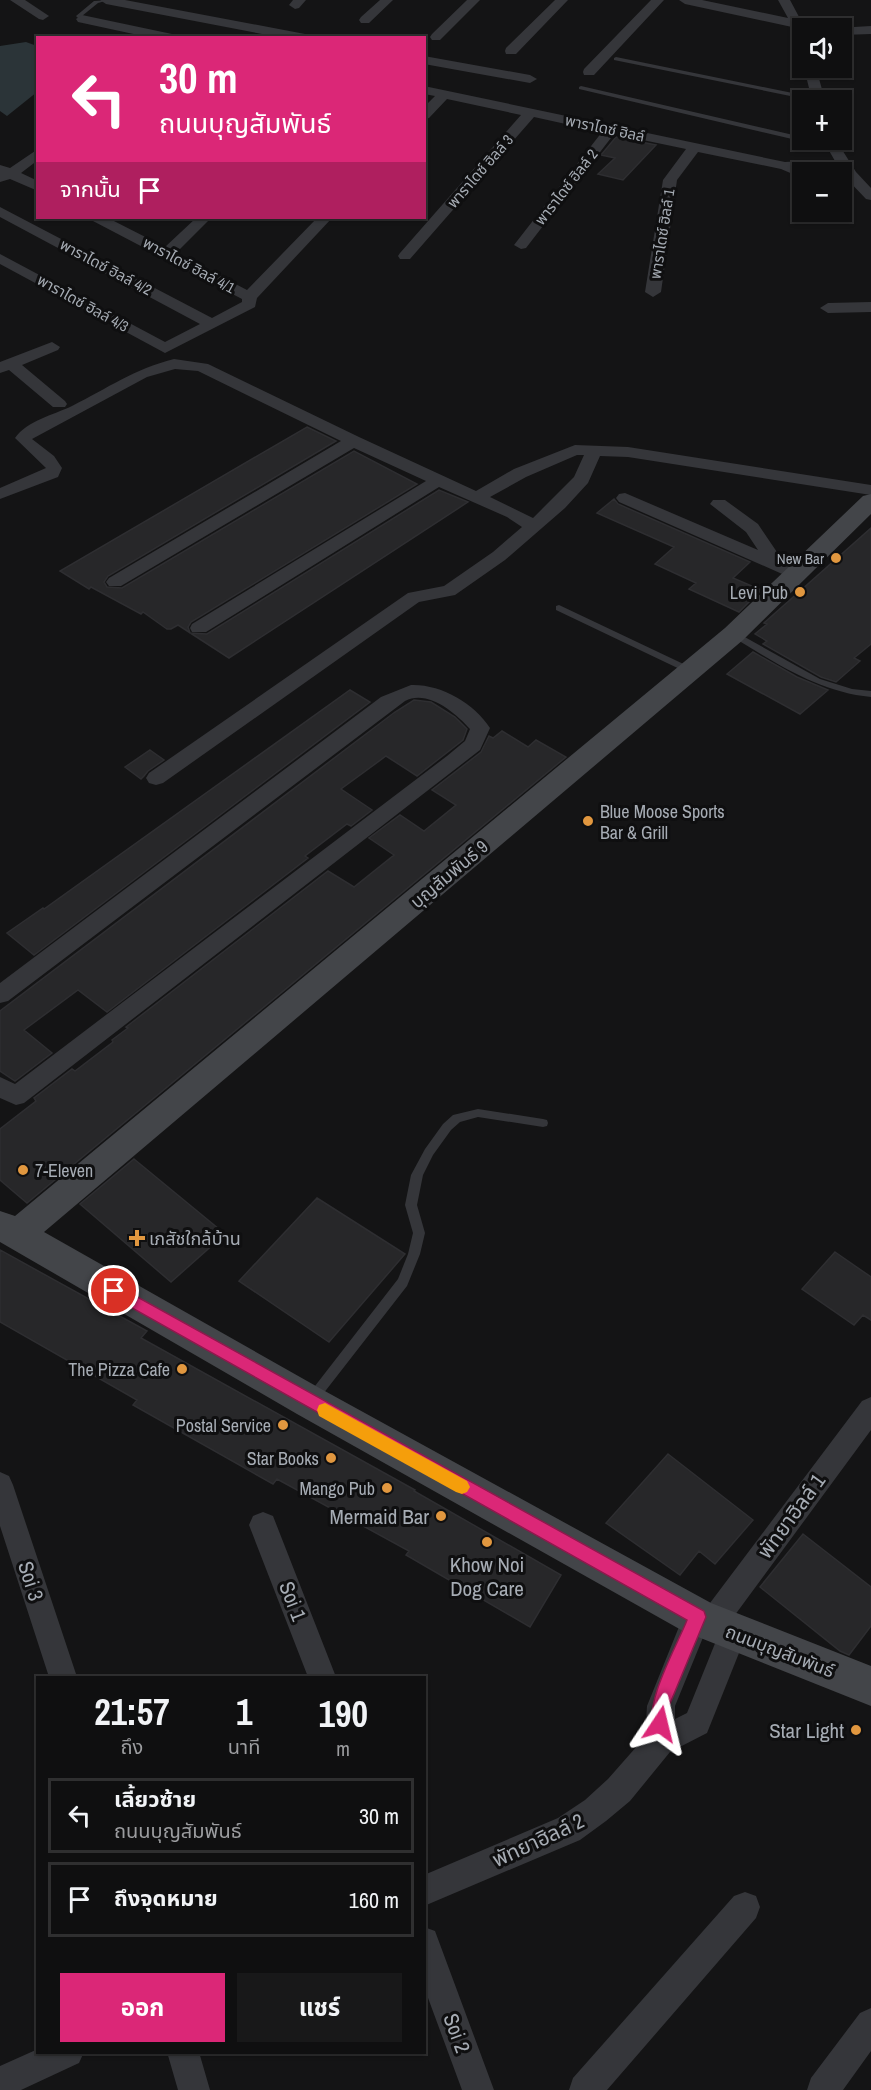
<!DOCTYPE html>
<html lang="th">
<meta charset="utf-8">
<style>
body{margin:0;font-family:"Archivo Narrow","Noto Sans Thai",sans-serif;background:#181819;color:#f1f3f6;height:100vh;display:flex;flex-direction:column;font-size:22px;white-space:nowrap}
*{box-sizing:border-box;margin:0}
p{font-size:20px;color:#9b9c9f}
.icon{flex:none;width:33px;height:33px;fill:none;stroke:currentColor;stroke-width:2;stroke-linecap:round;stroke-linejoin:round}
.map{position:relative;flex:1;overflow:hidden}
.details{position:absolute;left:36px;top:1676px;width:390px;height:378px;display:flex;flex-direction:column;background:#0f0f10;border-radius:0px;box-shadow:0 2px 4px #0004,0 0 0 2px #2f2f30}
.details>*{flex:none}
.guide{position:absolute;left:36px;top:36px;width:390px;height:183px;border-radius:0px;box-shadow:0 2px 4px #0004,0 0 0 2px #2f2f30;background:#db2777;color:#fff;overflow:hidden}
.controls{position:absolute;left:792px;top:18px;display:grid;gap:12px}
.controls a{display:grid;place-items:center;width:60px;height:60px;border-radius:0px;background:#0f0f10;box-shadow:0 2px 4px #0004,0 0 0 2px #2f2f30;font-size:30px}
.pin{position:absolute;display:grid;place-items:center;width:51px;height:51px;color:#fff;margin:-26px;border:3px solid #fff;border-radius:50%;box-shadow:0 2px 6px #0007}
.me{position:absolute;width:66px;margin:-33px;rotate:10deg;stroke-linejoin:round;filter:drop-shadow(0 0 4px #0008)}
.turn{display:flex;align-items:center;gap:21px;height:126px;padding:0 24px;font-size:27px}
.turn .icon{width:78px;height:78px;stroke-width:2.5}
.turn b{display:block;font-size:42px;line-height:51px}
.then{display:flex;align-items:center;height:57px;padding:0 24px;background:#0003;gap:12px;font-size:22px}
.eta{display:flex;justify-content:space-evenly;align-items:center;height:102px;text-align:center}
.eta b{font-size:36px;font-weight:700;line-height:42px}
.cta{display:flex;gap:12px;margin-top:auto;padding:12px 24px}
.cta a{flex:1;height:69px;border-radius:0px;background:#db2777;color:#fff;font-size:24px;font-weight:700;line-height:69px;text-align:center}
.cta a+a{background:#181819;color:#f1f3f6}
ul{padding:0;list-style:none}
li{display:flex;align-items:center;gap:18px;height:75px;margin:0 12px 9px;padding:0 12px;border:3px solid #2f2f30;border-radius:0px}
li div{flex:1}
li b{display:block;font-size:22px}
li em{font-style:normal}
.map>svg:first-child{display:block}
.water{fill:#2b3438}
.building{fill:#272729;stroke:#2e2e31;stroke-width:1.5}
.lines{fill:none;stroke-linecap:round;stroke-linejoin:round}
.lane{fill:#35363a;fill-rule:evenodd}
.street{fill:#35363a;fill-rule:evenodd}
.secondary{fill:#434549;fill-rule:evenodd}
.route{fill:#db2777;stroke:#8e194d;stroke-width:1.5}
.slow{fill:#f59e0b}
.poi-dot{fill:#e1973f;stroke:#0f0f10;stroke-width:2}
.labels{text-anchor:middle;dominant-baseline:central;stroke-width:6;stroke-linejoin:round;paint-order:stroke}
.far-street-label{font-size:15px;fill:#a6acb4;stroke:#0f0f10}
.far-poi-label{font-size:15px;fill:#a6acb4;stroke:#0f0f10;text-anchor:end}
.poi-label{font-size:18px;fill:#a6acb4;stroke:#0f0f10;text-anchor:end}
.street-label{font-size:18px;fill:#a6acb4;stroke:#0f0f10}
.near-poi-label{font-size:21px;fill:#a6acb4;stroke:#0f0f10;text-anchor:end}
.near-street-label{font-size:21px;fill:#a6acb4;stroke:#0f0f10}
</style>
<div class="map">
<svg width="871" height="2090" viewBox="0 0 871 2090">
<rect width="100%" height="100%" fill="#141415"/>
<path class="water" d="M26 42 37 46V92L7 116 0 111V46Z"/>
<path class="building" d="M616 137 656 145 623 180 598 174 615 158 601 155Z
M307 427 336 441 108 576 104 582 107 587 122 588 354 451 417 484 191 622 188 627 190 633 207 634 439 490 468 502 229 658 178 625 171 629H167L143 612 141 614 91 587 89 589 60 571Z
M614 499 618 504 750 562 733 578 761 590 739 612 689 589 696 583 655 564 674 547 597 513Z
M871 528V644L854 658 860 661 836 682 821 677 763 644 767 641 755 634 767 624 764 623Z
M753 652 797 677 828 690 800 714 727 674Z
M350 690 370 702 34 955 7 933 43 908 44 909Z
M414 700 431 702 455 717 467 729 463 740 417 776 386 756 341 789 372 810 351 826 347 824 305 856 308 858 107 1012 78 990 24 1030 52 1053 15 1081 0 1071V1011L395 712Z
M502 731 528 747 536 740 566 757 27 1203 0 1180V1129L36 1101 34 1098 72 1069 75 1071 113 1042 112 1040 128 1028 126 1027 328 871 354 887 394 855 369 838 400 815 424 831 456 805 432 790 481 752 489 736 493 738Z
M150 750 164 760 148 771 144 776 141 779 125 767Z
M134 1159 225 1234 171 1282 80 1204Z
M317 1198 405 1254 329 1342 239 1281Z
M0 1250 147 1331 141 1338 415 1490 414 1491 561 1575 530 1627 406 1555 409 1551 277 1479 273 1484 133 1405 137 1400 0 1322Z
M835 1252 871 1277V1320L863 1315 854 1325 802 1289Z
M668 1454 753 1520 715 1564 699 1551 680 1575 606 1523Z
M803 1534 871 1587V1626L849 1655 840 1651 760 1587Z"/>
<g class="lines">
<path class="lane" d="M109 0 98 3 82 16 84 20H80L76 16 94 1Z
M616 57 817 98 820 100H810L614 60V58Z
M581 86 802 137V140H812L836 146 833 148 805 142 579 89V87Z
M559 605 694 669 695 671 691 674 688 673 556 610V606Z
M734 631 820 679 852 689 871 691V697C818 692 776 663 731 636V632Z
M478 1109 543 1119 547 1120 548 1123 547 1126 543 1127 478 1117 460 1122 451 1130 433 1155 423 1175 417 1205 425 1233 420 1254 407 1286 316 1403 312 1405 308 1403 306 1399 308 1395 398 1279 408 1254 413 1233 405 1205 411 1175 425 1149 443 1124 453 1115Z"/>
<path class="street" d="M10 0H25L49 16 43 20 39 19Z
M100 0H125L305 34 311 38H283L106 4Z
M293 0H306L299 8 295 9 289 5Z
M380 0H393L369 23H361L359 20 361 17Z
M467 0H480L440 40H432L430 37 432 34Z
M555 0H568L516 54H506L505 51 506 48Z
M651 0H664L594 75H584L583 72 584 69Z
M679 0H702L788 18 778 0H790L805 28H802V45L796 41 792 27 685 4Z
M82 15 172 34 178 38H152L78 22 76 19Z
M871 26V34L842 35V28H837Z
M424 56 530 75 537 79 530 83 424 64Z
M804 68H816L825 100H812Z
M424 86 785 162 802 161 839 168 823 140H836L856 172 871 188V200L866 199 845 177H842V172L804 169 808 172H802V178L781 169 698 152 677 180 661 292 653 297 645 292 663 180 686 149 614 134 526 248 521 249 514 245 602 132 534 117 410 259H400L398 256 400 253 521 115 447 99 429 118 424 119V107L435 96 424 94Z
M38 149V160L21 173 38 181V191L10 179 0 182V165L10 168Z
M0 207 212 318 242 302V299L93 221 91 218H108L165 247 196 218H211L176 253 247 290 317 218H332L257 298 255 307 165 353 0 264V254L165 342 200 324 0 217Z
M871 302V312L828 313 820 308 828 303Z
M52 342 60 347 58 350 22 365 65 401 67 404 65 407H53L9 370 0 373V362Z
M174 359 208 364 359 437 476 491 514 469 575 445 628 447 871 485V495L628 457 600 456 588 483 565 508 505 560 455 595 419 602 163 783 156 785 149 783 146 778 149 773 408 593 444 586 493 552 522 527 507 517 439 487 206 632H192L190 628 192 624 426 481 354 448 121 586H109L106 582 109 578 341 441 198 371 175 369 147 377 32 439 54 456 62 468 58 477 0 499V488L46 468 15 438C27 421 53 415 72 406 108 388 134 369 174 359ZM577 455H584L574 477 533 518 490 497 526 477Z
M625 493 758 550 746 532 710 504 713 500H725L758 524 783 561 801 569 804 573 801 577H789L619 502 616 498 619 494Z
M411 685C441 684 474 703 490 728L480 750 24 1103 16 1105 0 1098V1077L15 1084 447 756 465 741 470 729C455 712 427 689 405 701L8 1001 0 1003V983L381 697Z
M871 1397V1430L732 1619 743 1623 747 1633 707 1733 670 1752 630 1801 606 1821 580 1840 424 1906V1875L558 1818 585 1800 608 1779 645 1737 647 1706 687 1607 697 1603 707 1607 862 1401ZM704 1635 712 1638 718 1636 687 1713 675 1719V1706Z
M0 1472 9 1476 13 1485 77 1677H49L0 1526Z
M263 1512 273 1516 336 1677H308L249 1525 253 1516Z
M745 1892 756 1896 760 1907 756 1918 607 2090H569L573 2078 734 1896Z
M424 1927 435 1931 494 2090H462L424 1987Z
M871 2008V2051L843 2090H807L811 2078 860 2013Z
M38 2049V2052H84L79 2063 21 2090H0V2066Z
M167 2052H199L210 2090H178Z"/>
<path class="secondary" d="M871 494V514L743 640 44 1232 323 1390 711 1603 871 1666V1706L683 1631 297 1414 0 1242V1211L15 1216 725 628 863 496Z"/>
</g>
<path class="route" d="M114 1284 704 1611 706 1617 669 1706V1724L667 1730 660 1733 654 1730C643 1704 677 1646 687 1620L109 1295 107 1291 109 1286Z"/>
<path class="slow" d="M325 1403 467 1481 470 1487 467 1492 462 1494 456 1492 319 1416 317 1410 319 1405Z"/>
<g class="poi-dot">
<circle cx="836" cy="558" r="6"/>
<circle cx="800" cy="592" r="6"/>
<circle cx="588" cy="821" r="6"/>
<circle cx="23" cy="1170" r="6"/>
<path d="M134 1229h6v6h6v6h-6v6h-6v-6h-6v-6h6z"/>
<circle cx="182" cy="1369" r="6"/>
<circle cx="283" cy="1425" r="6"/>
<circle cx="331" cy="1458" r="6"/>
<circle cx="387" cy="1488" r="6"/>
<circle cx="441" cy="1516" r="6"/>
<circle cx="487" cy="1542" r="6"/>
<circle cx="856" cy="1730" r="6"/>
</g>
<g class="labels">
<g class="far-street-label">
<text transform="translate(605 128) rotate(12)">พาราไดซ์ ฮิลล์</text>
<text transform="translate(480 171) rotate(-49)">พาราไดซ์ ฮิลล์ 3</text>
<text transform="translate(566 187) rotate(-52)">พาราไดซ์ ฮิลล์ 2</text>
<text transform="translate(662 234) rotate(-81)">พาราไดซ์ ฮิลล์ 1</text>
<text transform="translate(189 265) rotate(28)">พาราไดซ์ ฮิลล์ 4/1</text>
<text transform="translate(106 267) rotate(28)">พาราไดซ์ ฮิลล์ 4/2</text>
<text transform="translate(83 303) rotate(29)">พาราไดซ์ ฮิลล์ 4/3</text>
</g>
<g class="far-poi-label">
<text x="824" y="558">New Bar</text>
</g>
<g class="poi-label">
<text x="788" y="592">Levi Pub</text>
<text x="600" y="811" text-anchor="start">Blue Moose Sports<tspan x="600" dy="21">Bar &amp; Grill</tspan></text>
<text x="35" y="1170" text-anchor="start">7-Eleven</text>
<text x="149" y="1238" text-anchor="start">เภสัชใกล้บ้าน</text>
<text x="170" y="1369">The Pizza Cafe</text>
<text x="271" y="1425">Postal Service</text>
<text x="319" y="1458">Star Books</text>
<text x="375" y="1488">Mango Pub</text>
</g>
<g class="street-label">
<text transform="translate(449 874) rotate(-40)">บุญสัมพันธ์ 9</text>
<text transform="translate(780 1651) rotate(21)">ถนนบุญสัมพันธ์</text>
</g>
<g class="near-poi-label">
<text x="429" y="1516">Mermaid Bar</text>
<text x="487" y="1564" text-anchor="middle">Khow Noi<tspan x="487" dy="24">Dog Care</tspan></text>
<text x="844" y="1730">Star Light</text>
</g>
<g class="near-street-label">
<text transform="translate(791 1516) rotate(-54)">พัทยาฮิลล์ 1</text>
<text transform="translate(31 1581) rotate(72)">Soi 3</text>
<text transform="translate(293 1601) rotate(69)">Soi 1</text>
<text transform="translate(538 1840) rotate(-25)">พัทยาฮิลล์ 2</text>
<text transform="translate(457 2033) rotate(70)">Soi 2</text>
</g>
</g>
</svg>
<div class="controls">
<a><svg class="icon" aria-label="sound" viewBox="0 0 24 24"><path d="M4 9h4l5-4v14l-5-4H4zM17 9q2 3 0 6"/></svg></a>
<a>+</a>
<a>−</a>
</div>
<div class="pin" style="left:114px;top:1291px;background:#d93025"><svg class="icon" aria-label="arrive" viewBox="0 0 24 24"><path d="M6 21V4h12l-3 4 3 4H6"/></svg></div>
<svg class="me" style="left:660px;top:1724px" viewBox="-20 -20 40 40"><path d="M0-17L14 15 0 8-14 15z" fill="#db2777" stroke="#fff" stroke-width="4"/></svg>
<div class="guide">
<div class="turn"><svg class="icon" aria-label="left" viewBox="0 0 24 24"><path d="M17 20v-9H6M10 6l-5 5 5 5"/></svg><div><b>30 m</b>ถนนบุญสัมพันธ์</div></div>
<div class="then">จากนั้น<svg class="icon" aria-label="arrive" viewBox="0 0 24 24"><path d="M6 21V4h12l-3 4 3 4H6"/></svg></div>
</div>
<section class="details">
<div class="eta">
<div><b>21:57</b><p>ถึง</p></div>
<div><b>1</b><p>นาที</p></div>
<div><b>190</b><p>m</p></div>
</div>
<ul>
<li><svg class="icon" aria-label="left" viewBox="0 0 24 24"><path d="M17 20v-9H6M10 6l-5 5 5 5"/></svg><div><b>เลี้ยวซ้าย</b><p>ถนนบุญสัมพันธ์</p></div><em>30 m</em></li>
<li><svg class="icon" aria-label="arrive" viewBox="0 0 24 24"><path d="M6 21V4h12l-3 4 3 4H6"/></svg><div><b>ถึงจุดหมาย</b></div><em>160 m</em></li>
</ul>
<div class="cta"><a>ออก</a><a>แชร์</a></div>
</section>
</div>
